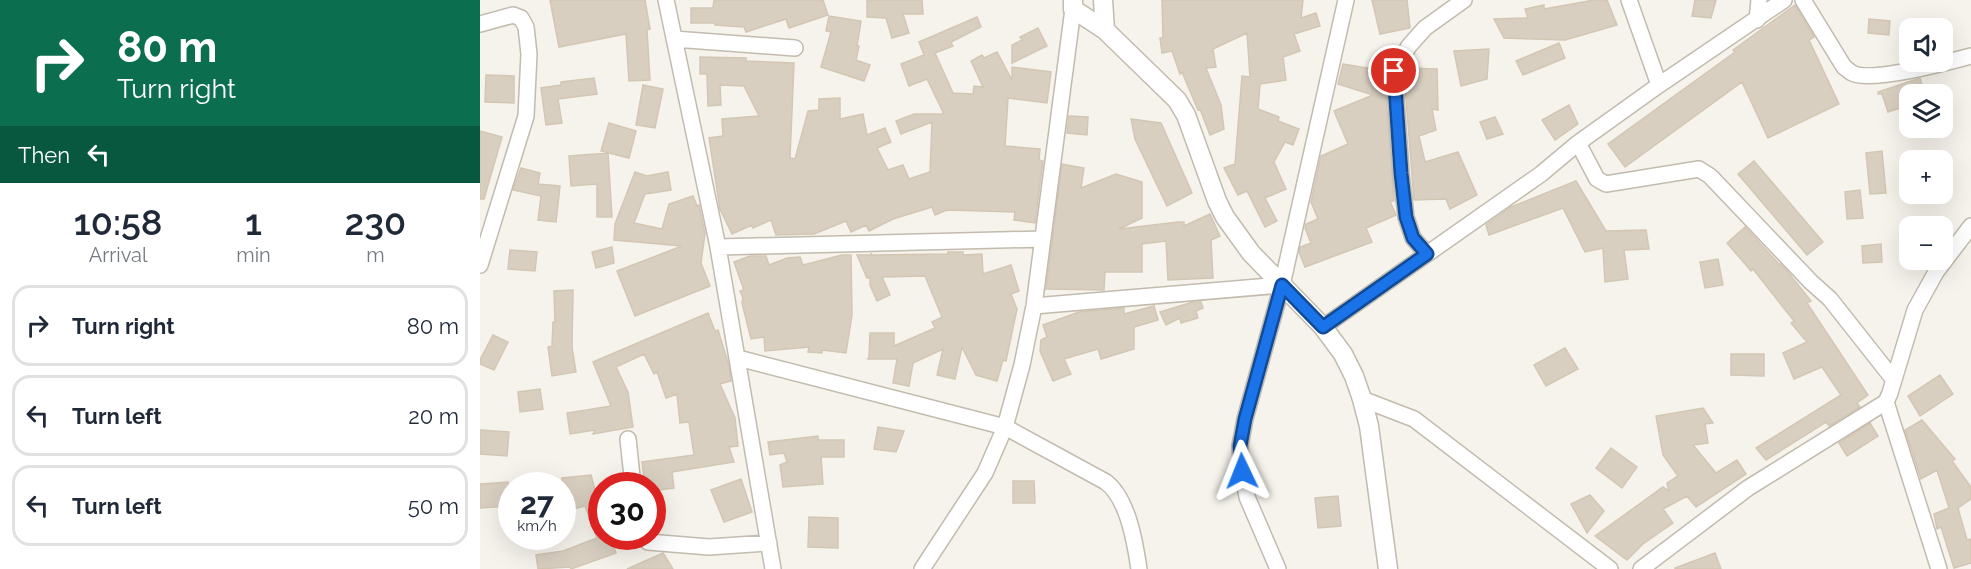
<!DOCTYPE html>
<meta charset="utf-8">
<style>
body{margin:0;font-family:Raleway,sans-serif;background:#f6f6f7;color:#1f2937;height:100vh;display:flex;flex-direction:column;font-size:22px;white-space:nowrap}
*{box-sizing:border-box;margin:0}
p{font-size:20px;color:#747a83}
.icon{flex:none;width:33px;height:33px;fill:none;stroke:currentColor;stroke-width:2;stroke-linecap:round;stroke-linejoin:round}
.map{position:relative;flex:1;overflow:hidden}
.drawer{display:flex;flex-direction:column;background:#fff;width:480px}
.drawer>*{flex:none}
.guide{background:#0b6e4f;color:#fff;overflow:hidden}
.tools{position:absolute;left:1419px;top:18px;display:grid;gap:12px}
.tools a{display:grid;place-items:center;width:54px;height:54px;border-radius:12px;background:#fff;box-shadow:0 6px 24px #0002;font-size:30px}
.speed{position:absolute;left:18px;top:472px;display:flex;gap:12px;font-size:30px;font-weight:700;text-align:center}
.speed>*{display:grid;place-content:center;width:78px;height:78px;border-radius:50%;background:#fff;box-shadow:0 6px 24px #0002;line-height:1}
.speed small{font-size:15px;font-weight:400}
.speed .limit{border:9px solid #d22;background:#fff;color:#111}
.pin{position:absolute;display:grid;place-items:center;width:51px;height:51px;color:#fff;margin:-26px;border:3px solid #fff;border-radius:50%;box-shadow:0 2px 6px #0007}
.me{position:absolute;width:66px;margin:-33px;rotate:358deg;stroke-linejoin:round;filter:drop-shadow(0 0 4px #0008)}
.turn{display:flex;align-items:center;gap:21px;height:126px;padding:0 18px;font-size:27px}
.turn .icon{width:78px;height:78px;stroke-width:2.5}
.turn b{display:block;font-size:42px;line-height:51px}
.then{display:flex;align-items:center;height:57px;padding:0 18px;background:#0003;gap:12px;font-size:22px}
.eta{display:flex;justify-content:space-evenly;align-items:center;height:102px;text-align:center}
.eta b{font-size:36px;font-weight:600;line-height:42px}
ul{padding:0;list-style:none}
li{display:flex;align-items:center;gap:18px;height:81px;margin:0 12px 9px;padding:0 6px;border:3px solid #e0e1e3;border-radius:18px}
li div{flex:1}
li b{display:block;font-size:22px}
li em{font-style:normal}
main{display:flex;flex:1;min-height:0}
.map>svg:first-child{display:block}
.building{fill:#d8cfc1;stroke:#d3c7b4;stroke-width:1.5}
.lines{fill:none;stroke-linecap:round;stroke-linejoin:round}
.minor-casing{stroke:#c2bbae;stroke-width:18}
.tertiary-casing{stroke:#c2bbae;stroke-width:21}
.minor{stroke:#fff;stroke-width:15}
.tertiary{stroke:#fff;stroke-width:18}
.route-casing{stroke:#114b97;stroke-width:15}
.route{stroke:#1a73e8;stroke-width:10}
</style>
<main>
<section class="drawer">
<div class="guide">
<div class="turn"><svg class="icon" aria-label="right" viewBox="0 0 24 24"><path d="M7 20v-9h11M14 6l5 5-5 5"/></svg><div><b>80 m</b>Turn right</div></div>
<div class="then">Then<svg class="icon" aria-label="left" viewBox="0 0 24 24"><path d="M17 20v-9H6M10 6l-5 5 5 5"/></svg></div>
</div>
<div class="eta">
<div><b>10:58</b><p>Arrival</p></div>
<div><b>1</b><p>min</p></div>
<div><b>230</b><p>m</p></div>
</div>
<ul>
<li><svg class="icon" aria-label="right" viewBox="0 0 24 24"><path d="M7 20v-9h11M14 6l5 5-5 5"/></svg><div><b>Turn right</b></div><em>80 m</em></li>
<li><svg class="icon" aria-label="left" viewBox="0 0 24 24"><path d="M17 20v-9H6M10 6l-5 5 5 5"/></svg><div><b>Turn left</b></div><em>20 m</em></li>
<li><svg class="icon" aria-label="left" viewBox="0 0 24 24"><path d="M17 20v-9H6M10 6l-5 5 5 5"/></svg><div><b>Turn left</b></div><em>50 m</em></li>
</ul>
</section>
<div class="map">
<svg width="1491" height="569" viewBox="0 0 1491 569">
<rect width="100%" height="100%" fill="#f6f3ec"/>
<path class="building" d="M70 0H165L170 29 167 30 170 80 149 81 146 34 79 47Z
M234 0H343L348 15 309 28 306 19 266 32 264 27 235 25V23H211V8H233Z
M387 0H442L443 14H423L429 33 412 38 406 18 387 17Z
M682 0H823L821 18 836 13 840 26 814 34 820 51 803 57 806 80 780 84 778 109 799 117 798 121 819 129 813 145 805 142 794 162 806 189 785 198 797 221 785 227 767 191 758 195 744 168 755 164 762 76 770 77 767 33 733 49 736 67 726 68 741 105 744 129 730 135 720 109 718 110 702 72 700 74 692 51 682 53 680 38H683Z
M892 0H927L930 28 900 34Z
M1114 0H1127L1137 25 1085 40 1024 38 1014 19 1048 18 1045 9 1064 5V9Z
M1215 0H1236L1231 18 1212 16Z
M1315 5 1334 37 1329 40 1359 104 1288 138 1262 82 1145 167 1128 144 1255 52 1253 50Z
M349 16 381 21 377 46H379L376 60 390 65 384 81 341 67 351 32 346 31Z
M497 17 501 27 471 42 473 46 455 53 473 93 493 94 494 86 503 87 491 61 502 55 504 58 517 52 532 80V67L571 72 567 103 528 98 525 146 560 149 559 160 563 161 555 223 534 220 535 212 467 210 455 215 452 207 413 219 389 231 386 225 371 232 366 221 334 234 296 235 291 220 273 228 272 225 252 234 240 209 229 138 243 136 242 119 279 116 264 86 240 85 241 105 228 106 227 74H220V57L266 58V61L314 63 310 158 315 159 328 111 339 110V99L360 98V119L383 114 387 135 405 128 411 142 397 148 408 170 423 165 429 179 450 172 452 122 421 134 416 121 434 114H464L447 79 429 86 421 64 444 55 439 42Z
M1389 19 1410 21 1409 35 1388 33Z
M558 28 567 46 532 63V45L542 40 540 37Z
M1079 43 1085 58 1043 75 1036 61Z
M1009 49 1007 79 981 86 974 51Z
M863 64 904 71 914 201H910L916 215 886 228 892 242 825 267 819 252 820 247 831 243 825 228 826 224 838 219 831 202 841 156 868 144 854 111 893 95 858 84Z
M927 68 957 69 958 110 952 109 956 130 939 136 945 162 978 152 997 195 970 209 966 199 934 200 924 73Z
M6 75 34 76V103L5 102Z
M114 78 117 94 78 99 82 123 66 125 61 88 81 85V82Z
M1440 78 1445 94H1430V99L1421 102 1423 107 1408 112 1402 94H1398V92Z
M163 85 183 89 175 128 156 125Z
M1089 105 1098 124 1075 140 1062 120Z
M589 116 608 117 607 135 587 133Z
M1015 117 1023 134 1007 139 1000 122Z
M651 119 681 123 712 193 687 206 655 139Z
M129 123 156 131 149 158 121 151Z
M0 131 22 137 4 199H0Z
M1402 151 1406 193 1390 194 1386 153Z
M128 153 132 217H117V184L91 186 89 156Z
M1274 161 1343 242 1327 255 1258 174Z
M582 164 604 168 601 188 636 174 662 182V218L639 229 698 222H704V226L730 214 740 236 731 240 733 278 688 280 686 241 662 244V272H625L624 290 566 289Z
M41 168 60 173 58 184 80 186 76 222 58 220 61 196 33 190Z
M155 172 167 176 188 172 191 190 165 194 154 223 182 229 189 204 213 196 217 206 219 205 225 233 221 263 230 286 155 316 137 271 202 246 134 240 135 224Z
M1096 181 1126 231 1166 230 1169 249 1144 250 1148 279 1125 282 1123 248 1105 252 1083 208 1009 235 1006 225 1031 207Z
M1380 190 1383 218 1367 219 1365 192Z
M1265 227 1299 264H1300L1307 271 1331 301 1327 303 1388 395 1377 403 1380 407 1349 426 1346 422 1286 460 1276 448 1361 395 1342 367 1314 379 1303 353 1327 342 1311 323 1314 321 1273 269 1271 271 1247 243Z
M1401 244 1402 262 1383 263 1382 246Z
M132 247 134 263 116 268 112 252Z
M30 250 57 252 55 271 28 269Z
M468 252H483V255L502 254 503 274 531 265 539 291 531 294 537 309 526 361 523 360 517 381 496 375 482 347 475 379 457 375 463 349 433 363 429 386 413 383 417 359H387L389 358 390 333H414V346L455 328 452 322 462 317 445 276 402 277 410 295 397 301 390 285V278H387L377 255H391V253L392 255 468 254Z
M362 255H371L372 315 366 353 342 350V353L328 352 329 347 285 351 284 337 271 339 262 303 263 298 260 291 264 290 254 262 270 256H286L289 265 307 258 320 257 323 265Z
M1238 259 1243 285 1225 288 1220 262Z
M93 290 92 347 96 372 72 376 68 347 72 346 73 322H75L74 291Z
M713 302H721L723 308 716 311 718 318 701 323 700 318 686 325 680 312Z
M674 306 678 320 654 327V349L621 359 618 349 584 359 591 374 573 381 560 351 561 340 567 337 563 325 599 312 644 308V314Z
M228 313 235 331 238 330 249 366 251 381 240 384 255 418 258 446 249 447 254 462 192 472 194 488 172 491V486H165L162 462 214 455 209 422 200 423 197 394 186 398 177 372 174 374 164 354 136 367 148 392 153 427 113 434 115 430 90 434 87 413 131 406 113 362Z
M13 335 28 342 14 370 0 364V360Z
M1085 348 1098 369 1066 386 1054 365Z
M1251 354H1284V376L1251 375Z
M1460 375 1473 394 1440 416 1428 396Z
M60 389 63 409 40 412 38 392Z
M1223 408 1233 423 1225 424 1228 443 1213 445 1236 473 1257 460 1266 474 1216 507 1207 496 1183 509 1193 523 1163 544 1147 560 1115 536 1183 487 1189 491 1187 483 1198 476 1183 455 1176 416Z
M1442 420 1475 459 1472 461 1491 487V499L1478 508 1487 540 1491 539V563L1474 568 1461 527 1457 529 1454 514 1469 508 1457 470 1441 479 1425 430Z
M1390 423 1398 436 1367 456 1359 443Z
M398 427 424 431 416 452 394 449Z
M0 430 29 432 27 456 0 454Z
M338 436V440H364V457H341L343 484 303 487 300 465 307 462 304 453 290 455 288 442Z
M1131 448 1157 467 1142 488 1116 468Z
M111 475 117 498H118L122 505V537H131L136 553 91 569 90 567 58 569 56 555 83 551 117 538 105 506 82 512V478Z
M261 479 272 512 244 522 231 490Z
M533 481H554L555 503H533Z
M28 482 30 506 0 508V484Z
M1110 495 1124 511 1107 533 1091 504Z
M858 496 861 526 838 528 835 498Z
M329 517 358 518V548L328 547Z
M183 553 193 569H147Z
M1235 553 1241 569H1195V568Z"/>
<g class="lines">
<defs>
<path id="minor" d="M186 0 238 247 293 569
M1149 0 1179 85
M1323 0 1364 67C1367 69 1369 71 1372 73 1390 83 1469 62 1491 56
M1277 20 1279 0
M0 24 33 15 41 18 46 27 49 54 46 116 0 265
M194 39 315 48
M1098 143 1117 179 1126 184 1219 169 1230 176 1331 282 1350 299 1414 380
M238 247 563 239
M947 254 933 238 926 217 921 173 914 71 929 46 945 28 984 0
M554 306 802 285
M843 327 1061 174 1098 143 1179 85 1304 0
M258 358 525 427 626 482C648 499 655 542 659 569
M882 399 934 419 1130 569
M1406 402 1459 569
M148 439 153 486
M161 537 168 542 229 547 289 543
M442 569 505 473 525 427 542 365 554 306 593 9
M798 569 767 497 762 471 760 446 765 419 802 285 866 0
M1161 569 1268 488 1406 402 1410 393 1435 310 1456 272 1491 226"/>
<path id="tertiary" d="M593 0V9L625 30 697 100 706 115 737 201 745 217 771 253 843 327 863 354 874 376 882 399 889 426 908 569
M623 0 625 30"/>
</defs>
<use href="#minor" class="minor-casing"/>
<use href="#tertiary" class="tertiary-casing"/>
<use href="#minor" class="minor"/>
<use href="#tertiary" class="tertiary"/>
</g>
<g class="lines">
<defs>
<path id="route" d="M762 471 760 446 765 419 802 285 843 327 947 254 933 238 926 217 921 173 914 71"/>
</defs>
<use href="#route" class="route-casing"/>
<use href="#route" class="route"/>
</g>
</svg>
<div class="tools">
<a><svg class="icon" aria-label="sound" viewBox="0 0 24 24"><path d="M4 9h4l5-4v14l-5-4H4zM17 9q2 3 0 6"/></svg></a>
<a><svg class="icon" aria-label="layers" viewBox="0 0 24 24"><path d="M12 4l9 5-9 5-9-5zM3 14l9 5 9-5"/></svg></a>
<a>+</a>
<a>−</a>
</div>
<div class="speed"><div>27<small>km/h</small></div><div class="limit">30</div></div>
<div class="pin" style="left:914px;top:71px;background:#d93025"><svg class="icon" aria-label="arrive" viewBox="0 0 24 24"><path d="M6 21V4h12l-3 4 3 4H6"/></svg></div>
<svg class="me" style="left:762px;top:471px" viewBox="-20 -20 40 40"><path d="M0-17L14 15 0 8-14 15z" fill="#1a73e8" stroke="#fff" stroke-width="4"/></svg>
</div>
</main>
